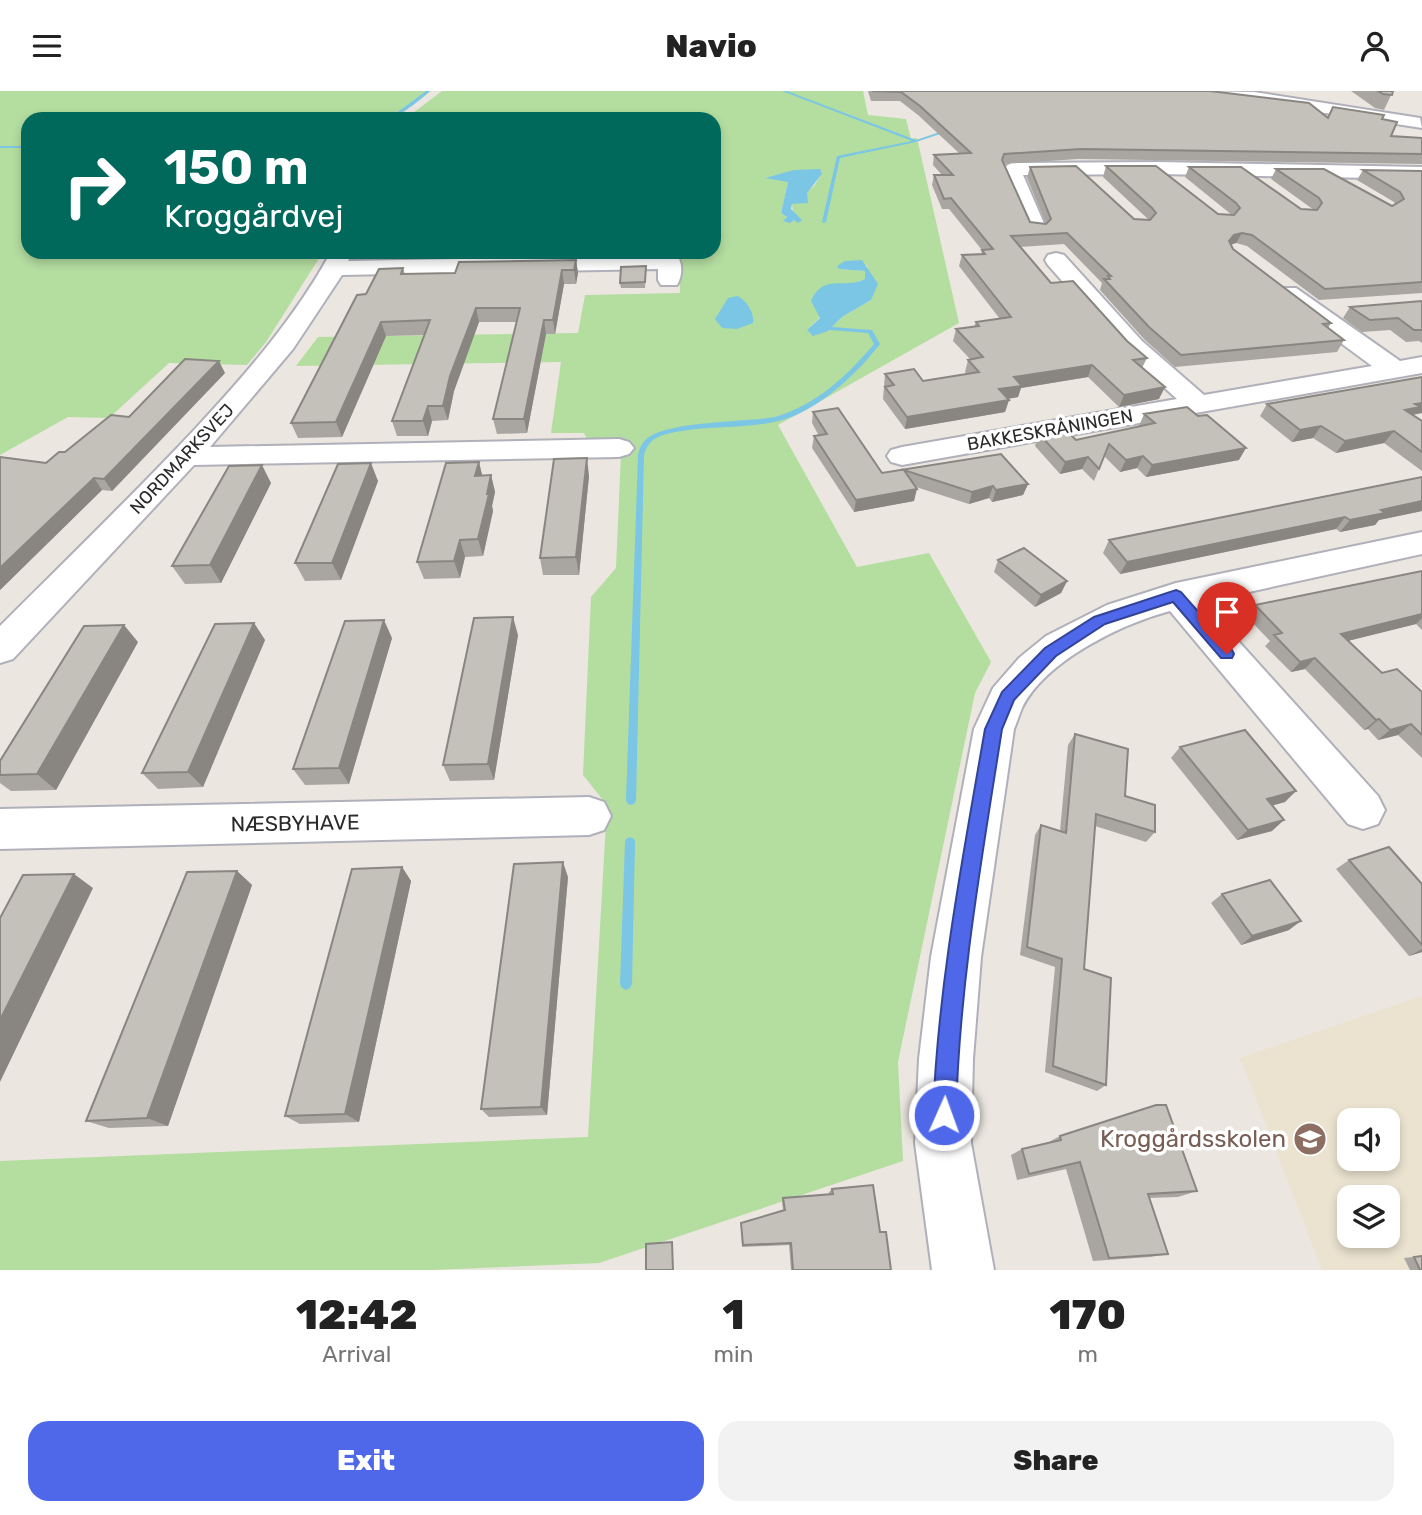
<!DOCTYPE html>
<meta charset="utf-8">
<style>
body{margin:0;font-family:Rubik,sans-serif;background:#f2f2f2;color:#222;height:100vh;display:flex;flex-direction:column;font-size:26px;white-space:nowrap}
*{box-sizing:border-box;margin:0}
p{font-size:23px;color:#767676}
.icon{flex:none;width:38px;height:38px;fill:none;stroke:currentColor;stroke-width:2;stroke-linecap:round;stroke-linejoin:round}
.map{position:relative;height:1179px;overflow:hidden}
.sheet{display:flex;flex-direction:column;background:#fff;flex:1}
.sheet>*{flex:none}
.top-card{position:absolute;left:21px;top:21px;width:700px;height:147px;border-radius:21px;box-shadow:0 4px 10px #0003;background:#00695c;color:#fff;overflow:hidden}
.controls{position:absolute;left:1337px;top:1017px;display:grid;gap:14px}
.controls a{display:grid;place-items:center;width:63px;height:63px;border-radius:14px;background:#fff;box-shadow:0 4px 10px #0003;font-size:35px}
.pin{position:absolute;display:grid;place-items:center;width:60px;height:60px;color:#fff;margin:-72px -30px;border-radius:50% 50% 50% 0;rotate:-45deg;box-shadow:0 0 7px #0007}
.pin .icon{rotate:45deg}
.me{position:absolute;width:77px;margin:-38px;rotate:2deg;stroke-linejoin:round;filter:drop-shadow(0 0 5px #0008)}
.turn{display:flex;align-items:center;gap:24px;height:147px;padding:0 28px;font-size:32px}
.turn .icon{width:91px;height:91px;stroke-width:2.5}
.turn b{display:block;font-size:49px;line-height:60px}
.eta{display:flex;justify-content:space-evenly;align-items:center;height:119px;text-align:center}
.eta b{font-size:42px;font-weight:800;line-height:49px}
.cta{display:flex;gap:14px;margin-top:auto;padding:14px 28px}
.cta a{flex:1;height:80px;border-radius:21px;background:#4e68e9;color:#fff;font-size:28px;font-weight:800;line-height:80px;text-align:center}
.cta a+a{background:#f2f2f2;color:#222}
header{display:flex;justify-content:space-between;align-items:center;height:91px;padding:0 28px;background:#fff;font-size:32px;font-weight:800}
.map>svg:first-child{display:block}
.education{fill:#ebe3d0;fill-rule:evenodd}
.green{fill:#b4dda0;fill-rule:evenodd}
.water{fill:#7bc6e4}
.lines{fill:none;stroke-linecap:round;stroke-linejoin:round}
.stream{fill:#7bc6e4;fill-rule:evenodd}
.minor-casing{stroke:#afb0ba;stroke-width:4}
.minor{fill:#fff;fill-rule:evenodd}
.wall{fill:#a9a5a0}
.shaded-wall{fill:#898682}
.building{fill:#c4c0ba;stroke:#898682;stroke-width:2}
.route{fill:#4e68e9;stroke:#334497;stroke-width:2}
.labels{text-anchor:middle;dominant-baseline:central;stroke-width:7;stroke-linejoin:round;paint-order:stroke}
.far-street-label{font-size:18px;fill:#2b2b2b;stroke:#fff}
.street-label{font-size:21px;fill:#2b2b2b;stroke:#fff}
.near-education-label{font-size:24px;fill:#785e54;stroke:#fff;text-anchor:end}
</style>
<header><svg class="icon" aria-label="menu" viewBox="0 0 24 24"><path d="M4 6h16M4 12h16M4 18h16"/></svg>Navio<svg class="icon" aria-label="person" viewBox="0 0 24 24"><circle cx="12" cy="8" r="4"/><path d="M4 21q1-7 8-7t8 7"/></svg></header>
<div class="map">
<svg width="1422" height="1179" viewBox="0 0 1422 1179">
<rect width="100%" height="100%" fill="#ebe6df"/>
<path class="education" d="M1422 905V1179H1322L1240 967ZM1349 1029H1388V1068H1349ZM1349 1106H1388V1144H1349Z"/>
<path class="green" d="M0 0H431L397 26 388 28H28V161H323L266 251 247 274 169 272 109 327 68 326 0 364Z
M442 0H863L868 24 906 28 911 48 917 47 959 232 778 334 857 476 929 462 991 571 975 602 898 971 903 1070 599 1172 433 1179H0V1070L588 1046 607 714 583 684 591 506 616 477 621 362 588 350 584 342H551L561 271 296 275 318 246 578 242 585 204 680 202 679 167H661V161H714V28H405ZM822 83 814 95 792 113 794 128 784 131 787 126 781 122 788 91 784 88H766ZM867 174 871 209 842 226 828 240 807 239 854 192 866 188 865 180 839 178Z"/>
<path class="water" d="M820 78 822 83 807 102 808 112 792 113 791 118 802 129 798 132 794 129 790 132 783 130 787 126 781 122 788 91 765 87 794 79Z
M862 169 878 193 871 209 842 226 828 240 813 245 807 239 820 227 811 210C824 181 844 199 865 188V180L839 178 837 175 845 170Z
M737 205C746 208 755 223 753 232L737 238 722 237 715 228 728 207Z"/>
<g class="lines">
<path class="stream" d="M426 0H430C416 12 399 28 380 28L395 23Z
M782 0H787L916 49 946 39 949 40 916 51 840 67 826 131 824 132 822 131 837 65 912 50Z
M0 55H28V57H0Z
M832 236 872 239 880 253C857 282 828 310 794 325 759 339 718 334 682 340 674 341 664 343 656 347 649 351 646 357 644 364L636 710 634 713 631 714 628 713 626 710 638 364C640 356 642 351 649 346 672 330 745 331 775 326 816 314 847 285 874 253L868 242 830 239 829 238Z
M630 746 634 748 635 751 632 893 630 897 626 899 622 897 620 893 625 751 626 748Z"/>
<defs>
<path id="minor" d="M1187 0 1254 1 1420 27 1422 37 1254 11 1195 5Z
M1158 71 1422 76V88L1158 83 1023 84 1046 137 1043 141H1029L1026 137 1002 78 1011 72Z
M331 161H353L348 170 670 164 678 166C683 174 682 186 677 194H661L658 189V178L342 184 293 258 210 356 619 348 629 351 634 357 629 363 619 366 194 374 13 568 0 572V535C65 470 132 405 195 338 246 283 295 227 331 161Z
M1056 162 1064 164 1142 250 1204 304 1372 275 1280 207 1276 202 1280 197H1296L1400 270 1422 266V282L902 374 891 371 887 365 891 359 902 356 1177 308 1124 260 1048 174 1045 169 1048 164Z
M1422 441V463L1203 511 1378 705 1385 719 1378 733 1363 738 1348 733 1170 520C1121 533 1045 570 1022 617 1019 624 1017 631 1014 638L981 866 973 968 971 1052 994 1179H932L915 1052 919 968 931 866 974 638 993 597 1019 567 1046 545 1107 514 1176 492Z
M589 706 604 711 611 725 604 739 589 744 0 758V718Z"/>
</defs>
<use href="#minor" class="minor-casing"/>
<use href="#minor" class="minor"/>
</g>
<path class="wall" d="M868 0H1210L1328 27 1382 28 1391 45 1422 47V73L1078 68 1004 73 1030 131 1046 133 1027 87 1030 76 1134 128 1149 129 1103 86 1106 75 1218 123 1232 124 1185 86 1189 76 1301 118 1314 119 1271 88 1276 78 1392 115 1395 113 1394 111 1357 89 1363 79 1422 80V202L1319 209 1247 155 1236 152 1231 154 1233 158 1331 232 1328 237 1344 249 1337 261 1175 276 1144 248 1100 199 1102 192 1064 153 1020 156 1051 192 1127 250 1147 267 1142 277 1159 308 1119 316 1088 286 1021 297 1018 306 1008 308 1009 309 1005 321 905 338 883 308 885 283 923 290 967 283 965 281 968 269 970 268 953 250 956 238 974 236 976 231 1000 228 959 175 962 164 981 163 982 159 949 118H942L932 94 934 84H942L933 74 934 64 959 62 918 24 900 10H871Z
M1351 0H1393L1384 19 1375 17Z
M468 161H654L469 165Z
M576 169 578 182 576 193H564L555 243H546L527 342 497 343 493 328 517 231H479L454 300 448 329 432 330 428 345H397L392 330 425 244 386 245 342 346 298 347 291 332 366 203 403 177 405 183 455 182Z
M646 181 645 197H621L620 192Z
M1422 210V252L1419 250 1406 251 1390 239 1362 241 1343 227 1350 216Z
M225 282 112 400 102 399 0 499V366L46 372 129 326Z
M1422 286V322L1414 324 1422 330V380L1384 352 1336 362 1313 347 1292 351 1260 325 1267 313Z
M813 321 882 382 1001 363 1028 393 1023 404 992 411 989 407 969 413 916 396 914 410 854 421 812 357 814 345H819L812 332Z
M1144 323 1239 369 1146 386 1137 377 1120 381 1104 365 1094 390 1082 378 1060 383 1035 355 1039 343 1076 349 1140 336 1139 335Z
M479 371 482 385 491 384 495 401 492 415 493 420 483 465 465 466 460 487 424 488 417 471Z
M589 385 579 484H543L540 467Z
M1422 386V420L1379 429 1375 434 1340 441 1336 438 1120 483 1103 462 1109 449Z
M378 390 341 489 305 490 295 472Z
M271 392 221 492 185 493 172 475Z
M998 469 1067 490 1061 502 1035 516 994 481Z
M1422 480V539L1416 533 1348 550 1382 582 1422 601V667L1398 644 1378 649 1368 638 1364 639 1305 578 1291 581 1265 555 1270 550 1247 526 1255 514Z
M254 532 265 549 203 696 158 698 142 682Z
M518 544 494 689 450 690 443 674Z
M392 547 349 693 305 694 293 678Z
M138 551 56 699 11 700 0 692V670Z
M1075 643 1155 741 1146 751 1095 735 1084 878 1106 994 1097 1000 1045 981 1055 876 1020 864 1035 744 1041 734 1060 740 1068 654Z
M1180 656 1285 711 1272 714V740L1237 749 1171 667Z
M1349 769 1422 793V861L1409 865 1336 778Z
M402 776 411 790 359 1031 300 1033 285 1025Z
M237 780 252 794 168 1035 109 1037 86 1030Z
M568 786 547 1024 489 1026 481 1018Z
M1222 803 1289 839 1241 854 1211 812Z
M1060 1045 1197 1100 1178 1106 1149 1107 1168 1163 1150 1166 1093 1170 1066 1078 1017 1089 1011 1064 1022 1058 1049 1051Z
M832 1098 880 1141 891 1179H791L789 1154 742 1156 741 1132 783 1119 782 1110 783 1107 829 1103V1101Z
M1422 1165V1179H1410L1404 1167Z"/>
<path class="shaded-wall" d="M1242 142 1236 152 1228 154 1229 150 1234 144Z
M576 169 578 182 576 193 574 179Z
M562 179 564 193 555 243 553 229Z
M476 217 479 231 454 300 448 329 443 315 450 285Z
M544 229 546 243 527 342 524 328Z
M381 231 386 245 342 346 336 331Z
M219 270 225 282 112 400 104 388Z
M1092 274 1088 286 1021 297 1018 306 995 310 999 298 1014 286Z
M1165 296 1159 308 1119 316 1124 304Z
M1009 309 1005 321 905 338 907 326Z
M1422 312V322L1414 323 1411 328 1405 319 1415 313Z
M428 315 432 330 428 345 423 330Z
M1321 335 1313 347 1292 351 1300 339Z
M1394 340 1384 352 1336 362 1345 350Z
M1246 357 1239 369 1146 386 1152 374Z
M1143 365 1137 377 1120 381 1126 369Z
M1088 366 1082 378 1060 383 1065 371Z
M587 367 589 385 579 484 576 466Z
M479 371 483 388 475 385Z
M371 372 378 390 341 489 332 472Z
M262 374 271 392 221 492 210 474Z
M491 384 495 401 492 415 493 420 483 465 478 448Z
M94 387 102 399 0 499V477Z
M1028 393 1023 404 992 411 996 399Z
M993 395 989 407 969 413 972 401Z
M917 398 914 410 854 421 856 409Z
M1422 410V420L1379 429 1375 434 1340 441 1350 429 1381 419Z
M1345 426 1336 438 1120 483 1127 471Z
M460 449 465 466 460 487 454 470Z
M1067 490 1061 502 1035 516 1041 504Z
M1422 523V527L1416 533 1331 554 1341 543Z
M513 526 518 544 494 689 488 673Z
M384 529 392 547 349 693 339 677Z
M254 532 265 549 203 696 188 681Z
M124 534 138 551 56 699 37 683Z
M1315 567 1305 578 1291 581 1300 571Z
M1379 628 1368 638 1364 639 1376 629Z
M1411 633 1398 644 1378 649 1390 639Z
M1296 700 1285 711 1256 719 1267 708Z
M1284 729 1272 740 1237 749 1248 739Z
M563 771 568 786 547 1024 541 1016Z
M402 776 411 790 359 1031 345 1023Z
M237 780 252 794 168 1035 147 1027Z
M74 783 93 797 0 991V929Z
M1301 830 1289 839 1241 854 1252 845Z
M1422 858V861L1409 865Z"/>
<path class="building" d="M872 0H1210L1309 12 1328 27 1333 16 1384 24 1382 28 1397 31 1391 45 1422 47V63L1081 58 1004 63 1002 69 1030 131 1046 133 1051 128 1030 76 1076 75 1134 128 1150 129 1156 122 1152 117 1106 75H1156L1218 123 1234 124 1240 117 1236 112 1189 76H1241L1301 118 1317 119 1322 112 1319 107 1276 78H1324L1392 115 1404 108 1400 101 1363 79 1422 80V191L1325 198 1252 144 1242 142 1234 144 1229 150 1233 158 1331 232 1323 233 1344 249 1181 264 1149 236 1104 188H1110L1108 185H1111L1067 142 1011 145 1051 192 1073 190 1127 250 1147 267 1133 269 1165 296 1124 304 1092 274 1014 286 1022 295 999 298 1009 309 907 326 885 296 894 294 885 283 914 278 923 290 979 281 968 269 983 266 956 238 979 235 976 231 1011 226 962 164 985 163 982 159 993 158 951 107 944 108 934 84H953L934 64 971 62 920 15 901 1Z
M1378 0H1393L1392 4 1383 3Z
M576 169 574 179H562L553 229H544L524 328H493L520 217H476L450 285 443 315H428L423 330H392L430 229 381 231 336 331 291 332 357 204 366 203 379 178 403 177 401 183 455 182 459 171Z
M646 175 645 191 620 192 621 176Z
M1422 210V239H1414L1398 227 1370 229 1350 216Z
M185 268 219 270 104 388 94 387 0 477V366L46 372 59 361H65L111 324 129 326Z
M1422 286V312L1415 313 1420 316 1405 319 1422 330V361L1394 340 1345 350 1321 335 1300 339 1267 313Z
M1187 316 1198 325 1207 324 1246 357 1152 374 1143 365 1126 369 1109 353 1099 378 1088 366 1065 371 1039 343 1066 339 1076 349 1155 332 1144 323Z
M838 317 882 382 1001 363 1028 393 996 399 993 395 972 401 904 379 917 398 856 409 814 345 827 343 813 321Z
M587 367 576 466 540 467 554 368Z
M479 371 475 385 491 384 487 403H489L478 448 460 449 454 470 417 471 446 372Z
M371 372 332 472H295L338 373Z
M262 374 210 474 172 475 229 375Z
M1422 386V410L1381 419 1385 422 1350 429 1345 426 1127 471 1109 449Z
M1024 457 1067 490 1041 504 998 469Z
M1422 480V523L1341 543 1382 582 1397 578 1422 601V644L1411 633 1390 639 1379 628 1376 629 1315 567 1300 571 1274 544 1282 542 1255 514Z
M513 526 488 673 443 674 474 527Z
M384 529 339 677 293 678 345 530Z
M254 532 188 681 142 682 215 533Z
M124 534 37 683 0 684V670L84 535Z
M1245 639 1296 700 1267 708 1284 729 1248 739 1180 656Z
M1075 643 1128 658 1125 705 1155 714V741L1096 723 1084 878 1111 887 1106 994 1053 975 1062 868 1027 856 1041 734 1066 742Z
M1389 756 1422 793V854L1349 769Z
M563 771 541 1016 481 1018 514 773Z
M402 776 345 1023 285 1025 352 778Z
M237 780 147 1027 86 1030 187 781Z
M74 783 0 929V827L23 784Z
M1270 789 1301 830 1252 845 1222 803Z
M1156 1014H1166L1197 1100 1148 1103 1168 1163 1109 1167 1080 1071 1029 1083 1022 1058 1061 1049 1060 1045Z
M873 1094 880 1141H886L891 1179H793L791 1152 743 1154 741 1132 785 1119 783 1107 833 1103 832 1098Z
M672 1151 673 1179H646V1153Z
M1422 1165V1179H1420L1414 1166Z"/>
<path class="route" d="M1176 499 1181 501 1232 559 1234 563 1232 567H1221L1173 511 1105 533 1056 565 1014 609 1002 638C982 766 959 894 956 1024L952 1032 944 1035 936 1032 933 1024C938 893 963 766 985 638L1002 601 1045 557 1094 526Z"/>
<defs>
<symbol id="school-disc" viewBox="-11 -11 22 22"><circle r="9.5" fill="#8d6e63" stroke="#fff"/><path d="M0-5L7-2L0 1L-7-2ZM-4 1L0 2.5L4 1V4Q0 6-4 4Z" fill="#fff"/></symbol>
</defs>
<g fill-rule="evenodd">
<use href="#school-disc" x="1291" y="1029" width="38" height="38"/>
</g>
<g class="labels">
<g class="far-street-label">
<text transform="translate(1050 339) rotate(-10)">BAKKESKRÅNINGEN</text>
<text transform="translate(182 368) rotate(-47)">NORDMARKSVEJ</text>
</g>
<g class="street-label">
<text transform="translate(295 732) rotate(-1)">NÆSBYHAVE</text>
</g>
<g class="near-education-label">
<text x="1286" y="1048">Kroggårdsskolen</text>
</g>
</g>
</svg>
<div class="controls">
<a><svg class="icon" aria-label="sound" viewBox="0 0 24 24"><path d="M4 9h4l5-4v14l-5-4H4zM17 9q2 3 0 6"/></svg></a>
<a><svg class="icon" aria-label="layers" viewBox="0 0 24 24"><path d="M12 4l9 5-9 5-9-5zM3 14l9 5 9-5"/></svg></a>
</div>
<div class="pin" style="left:1227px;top:563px;background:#d93025"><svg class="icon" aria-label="arrive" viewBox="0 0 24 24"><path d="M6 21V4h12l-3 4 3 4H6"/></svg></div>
<svg class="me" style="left:944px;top:1024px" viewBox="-20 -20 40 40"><circle r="17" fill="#4e68e9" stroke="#fff" stroke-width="3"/><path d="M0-11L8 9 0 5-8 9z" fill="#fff"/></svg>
<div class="top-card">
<div class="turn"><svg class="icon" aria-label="right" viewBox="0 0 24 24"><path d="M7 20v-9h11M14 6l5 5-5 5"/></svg><div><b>150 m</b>Kroggårdvej</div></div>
</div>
</div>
<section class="sheet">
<div class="eta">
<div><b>12:42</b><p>Arrival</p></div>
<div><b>1</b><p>min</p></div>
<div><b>170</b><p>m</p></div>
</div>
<div class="cta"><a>Exit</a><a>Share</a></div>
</section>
